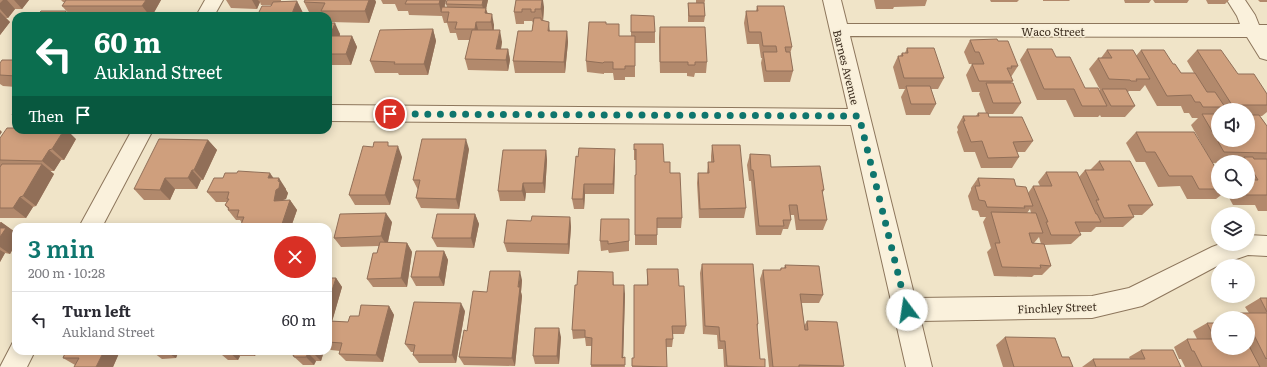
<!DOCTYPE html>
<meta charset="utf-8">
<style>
body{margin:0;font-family:Literata,serif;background:#f7f7f7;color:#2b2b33;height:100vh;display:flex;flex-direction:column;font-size:15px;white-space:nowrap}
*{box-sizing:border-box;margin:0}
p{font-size:13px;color:#7c7c81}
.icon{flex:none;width:22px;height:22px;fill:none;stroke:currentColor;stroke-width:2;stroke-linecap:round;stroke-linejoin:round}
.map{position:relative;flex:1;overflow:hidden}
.drawer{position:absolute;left:12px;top:223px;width:320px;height:132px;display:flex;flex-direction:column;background:#fff;border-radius:12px;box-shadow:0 2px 10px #0003}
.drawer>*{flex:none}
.hud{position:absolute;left:12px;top:12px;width:320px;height:122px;border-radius:12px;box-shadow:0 2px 10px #0003;background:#0b6e4f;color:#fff;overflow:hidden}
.buttons{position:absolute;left:1211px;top:103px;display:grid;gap:8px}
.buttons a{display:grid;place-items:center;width:44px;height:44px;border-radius:50%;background:#fff;box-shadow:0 2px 10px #0003;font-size:20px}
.pin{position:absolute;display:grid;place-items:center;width:34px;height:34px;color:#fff;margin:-17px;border:2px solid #fff;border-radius:50%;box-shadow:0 1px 4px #0007}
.me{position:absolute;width:44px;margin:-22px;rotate:346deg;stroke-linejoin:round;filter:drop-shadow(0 0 3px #0008)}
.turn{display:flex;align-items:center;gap:14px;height:84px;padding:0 16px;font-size:18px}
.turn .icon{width:52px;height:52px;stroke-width:2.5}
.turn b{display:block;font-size:28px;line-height:34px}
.then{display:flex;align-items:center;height:38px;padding:0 16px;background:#0003;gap:8px;font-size:15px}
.round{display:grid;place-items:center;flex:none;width:42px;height:42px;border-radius:21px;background:#f7f7f7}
.overview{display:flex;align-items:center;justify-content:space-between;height:68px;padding:0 16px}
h1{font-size:24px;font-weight:600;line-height:30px;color:#0f766e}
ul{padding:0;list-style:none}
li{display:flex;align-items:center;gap:12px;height:56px;padding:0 16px;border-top:1px solid #e1e1e2}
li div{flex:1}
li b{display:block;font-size:15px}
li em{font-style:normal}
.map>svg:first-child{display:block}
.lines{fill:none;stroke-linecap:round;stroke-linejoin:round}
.street-casing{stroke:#8d765c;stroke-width:2}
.street{fill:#faf1dc;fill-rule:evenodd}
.wall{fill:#b2896c;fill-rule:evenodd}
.shaded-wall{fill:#916f58}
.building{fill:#cf9f7d;stroke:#916f58}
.route{stroke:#0f766e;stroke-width:7;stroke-dasharray:0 12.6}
.labels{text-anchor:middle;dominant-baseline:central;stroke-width:3;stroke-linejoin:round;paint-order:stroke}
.street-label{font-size:11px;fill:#3d2e20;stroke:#f7eed8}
</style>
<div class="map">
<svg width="1267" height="367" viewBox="0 0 1267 367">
<rect width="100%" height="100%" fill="#f0e4c8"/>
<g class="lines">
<defs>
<path id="street" d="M205 0H223L214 16H196Z
M823 0H841L847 24H1240L1237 16 1227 0H1245L1255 15 1259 25H1267V60L1260 58 1247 37 850 36 915 298 1092 296 1129 288 1212 247 1220 244H1248V235L1267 236V256L1248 255 1219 265 1142 306 1092 318 921 321 932 367H906L851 125 328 121V105L848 109Z
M132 130H153L102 227H79Z
M16 341V351H35L27 367H0L13 342Z"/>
</defs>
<use href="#street" class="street-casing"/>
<use href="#street" class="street"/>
</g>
<path class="wall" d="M0 0H29L22 9H15L8 18H6L10 22 0 35Z
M61 0H161L152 16H71L62 6 65 2H63Z
M226 0H281V1H297L303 13 271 6V5H261L260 2 257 9 231 8Z
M305 0H375L376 2 369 23 330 22 340 34V36H352L357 47 351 65H328V16H324L323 14H310L304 2Z
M381 0H446L445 7H447L446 4 447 0H488L486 9 488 14 494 25V30L502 42 501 49H508L510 60 508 71 468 70 465 59 470 40H458L456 33H450L447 23H444L442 16 409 15 408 11H398L395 4H383Z
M516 0 544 7 543 21 550 31H567L568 42 565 73H515L513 61 532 31 533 23 532 21H524V24H516L514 12Z
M696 0H705L704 6 705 16 704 22H688V3H696Z
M874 0H927L925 6 894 7 893 9H876Z
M990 0H1019L1017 2H991Z
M1043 0H1070L1069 1H1043Z
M1124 0H1151L1149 3H1125Z
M1153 0H1189L1187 3H1155Z
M1206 0H1229L1225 4H1208Z
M1258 0H1267V2H1260Z
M757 6 792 47 790 54 793 71 790 82H764L761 63 762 58H761L759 44H747L744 23 746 11H756Z
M631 15 655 32V43H635V77H625V80H614L613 73H604V74L587 72 586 61 606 24 619 36H631Z
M660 27 707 62 706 73H695L694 77 687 76V73H660L659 38Z
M433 29 436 41 428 75H399L398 73H375L370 61Z
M970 40 1018 66 1011 77 1013 81 1011 83 1021 103 1013 114H988L989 117 1033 141 1025 152H1017L1019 157 1012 168H981L975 152H964L957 132 958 130 957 127 963 116H976L978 113H986L979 94 980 92H972L966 75 972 64H973H969L964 52Z
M907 48 944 78 938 89H931L936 104 930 115H906L901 97 905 89H899L893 67 898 56H900L902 53H905Z
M1027 49 1056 57 1085 88 1099 91 1100 90 1089 69 1098 58H1101L1107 50 1136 56 1141 50 1173 64 1181 73H1194L1187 61 1197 50 1238 74 1267 94V112L1262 116H1260L1267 126V211H1258L1255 205H1233L1226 192H1248V162L1212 163 1191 125 1198 118H1192L1189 113H1184L1181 106H1157L1145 85 1140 91H1129L1127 93 1135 106 1125 117H1101L1100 115 1098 117H1074L1066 100H1037L1020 60ZM1218 110H1248V140L1218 114Z
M16 60V87L3 86 0 84V63Z
M16 108V119L12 115Z
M1136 132 1218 172V192H1225L1216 199H1187L1180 186 1158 187 1145 162H1136L1126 143Z
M0 138 76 139 64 160H61L54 171H50L54 174 36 206 33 207 26 218H0Z
M208 140 217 150 203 180H201L197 189H175L170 200H144L134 189Z
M634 144 664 162 670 173 682 218 681 228H657V245H635V175H636V160H634Z
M712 145 746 208 744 218H699L697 183 698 173H707L708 162H711V156Z
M373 147 402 157 390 205H355L349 195Z
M469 149 459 209 421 208 416 198 418 190 413 180Z
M615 149V159L614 194H585L584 209H574L572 199 578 157Z
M546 150 547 160 545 193H526L525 201H500L498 191Z
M750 154 771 167 824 190 822 194 827 220 823 230H796L794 215H790L791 220 788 229H783L781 235H756L751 181H749L747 165Z
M1099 161 1153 205 1142 215H1133L1134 217 1123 227H1096L1091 232H1079L1081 235 1071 244 1044 245 1051 266 1042 275H1034L1032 277 994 276 987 252 991 248 983 222 986 217H980L978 211 972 210 968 196 971 190V188L978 178 1016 186 1028 193 1033 186H1040L1038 182 1046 172 1079 177 1085 170H1090ZM1030 209 1031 213H1027ZM1039 237 1041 244 1032 243H1034Z
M273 178 286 189V190L288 193 286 199 283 200V201L290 200 297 210 291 227H240L242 223 240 220H236L228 210V209L225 205 227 202H216L207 192Z
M475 214 479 224 474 248 437 247 432 238Z
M570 217 571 227 569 254 507 252 504 243 531 221Z
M629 219V251L609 253 608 250 601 251 600 241Z
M0 222H1L15 232 14 234 16 235V243L10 254 5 253 0 262Z
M392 222 388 242 407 243 412 252 407 287H373L367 279 377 253 379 246 341 247 334 238Z
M444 251 448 260 444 286H416L411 277Z
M702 264 758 324 757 328 760 359 765 367H724L723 349H718L717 335 703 334 700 273Z
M785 265 823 295 819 303H802L804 326 807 321 844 366 843 367H769L760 279 763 270H780L781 268H784Z
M647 269 679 286 686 326 684 334H673V339L672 347H666V367H632V358H634L647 285Z
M613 272 614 285 625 294 623 358 625 367H591L592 346H586L585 338 573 339 572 330 577 285Z
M328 278H336L342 287 332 321 348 322 359 316 389 306 394 315 383 362 346 361 339 354 340 351 331 350 328 347Z
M522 280 521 292 522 296 515 366 464 365 459 357 467 331 487 292Z
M1260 298H1267V367H1185L1181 359H1179L1174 347 1187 339H1197L1193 331 1207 323 1215 325 1248 348V318H1232L1240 313H1249L1245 307Z
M465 311 456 363H419L413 355 414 352H411L405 344Z
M561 337 559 364H535L533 356Z
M1005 337 1062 357 1073 367H1003L996 345Z
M1141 350 1181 367H1082L1093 359H1130L1129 357Z
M66 351H120L113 367H74L75 365 63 358Z
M141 351H191L190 353H178L176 358 162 359 154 353H144Z
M210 351H257L255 356H240L238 360H228L222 355H216Z
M283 351H324L321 361H316L314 365H303L291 354H287Z"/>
<path class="shaded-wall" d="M3 0H7L15 9 8 18 0 9V3Z
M14 0H29L22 9Z
M146 0H161L152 16H150L142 6Z
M252 0H258L260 2 257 9Z
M369 0H375L376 2 369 23 365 11Z
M440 0H446L443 12H441L439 4Z
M483 0H488L486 9 489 19 485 16 482 5Z
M542 0H543L544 7 543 21 541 9Z
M297 1 303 13 302 16H291Z
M66 11 70 16H62Z
M0 12 10 22 0 35Z
M492 14 494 25 493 33 491 22Z
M328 19 333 29 335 23 340 34 336 47 330 36 328 25Z
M476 22 479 33 477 40 475 29Z
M549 22 550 34 548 31Z
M433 29 436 41 428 75 424 64Z
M500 30 502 42 499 60 496 49Z
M567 31 568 42 565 73 564 62Z
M352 36 357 47 351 65 346 54Z
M508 49 510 60 508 71 506 60Z
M0 130 2 132 0 135Z
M64 130H67L76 139 64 160 52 149Z
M466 139 469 149 459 209 456 199Z
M208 140 217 150 203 180 194 170Z
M398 146 402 157 390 205 385 195Z
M615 149V159L614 194 613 184Z
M49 150 61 160 54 171 42 161Z
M546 150 547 160 545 193 543 183Z
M42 164 54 174 36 206 23 196Z
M192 170 201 180 197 189 188 178Z
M270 173 277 183 268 178Z
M165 178 175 189 170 200 160 190Z
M279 178 286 189V190L288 193 286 199 283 200 282 211 274 201Z
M523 183 526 193 525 201 522 191Z
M584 184 585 194 584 209 583 199Z
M20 197 33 207 26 218 13 208Z
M290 200 297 210 291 227H281Z
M386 213 392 222 387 246 381 236Z
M475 214 479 224 474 248 471 238Z
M570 217 571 227 569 254 568 244Z
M1 222 15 232 14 234 16 235V243L10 254 0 247V224Z
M407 243 412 252 407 287 401 278Z
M0 250 5 253 0 262Z
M444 251 448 260 444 286 439 277Z
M328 263 330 266 328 274Z
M520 271 522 280 521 292 522 296 515 366 512 358Z
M336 278 342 287 328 336V303Z
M624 285 625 294 623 365 622 358Z
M461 303 465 311 456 363 452 355Z
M389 306 394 315 383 362 376 355Z
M559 328 561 337 559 364 557 356Z
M104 351H120L113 367H96Z
M165 351H175L178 353 176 358Z
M229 351H234L240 356 238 360 229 352Z
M250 351H257L255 356Z
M314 351H324L321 361 313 353Z
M308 353 316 361 314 365 306 357Z"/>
<path class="building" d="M66 0H146L142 6H62Z
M305 0H369L365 11H321L325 3 304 2Z
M407 0H440L439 4H405Z
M447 0H483L482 5 446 4Z
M516 0H542L541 9H535V12H531V9H522V12H514Z
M297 1 291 16H257L262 6H271L273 2Z
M688 3H704L705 16H689Z
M757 6H784L792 47H785L786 52H790L793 71H766L763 52H777L776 46H763L761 32H749L746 11H758Z
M442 7 486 8 485 13 492 14 491 22H476L475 29H455L457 22H447L449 12H441Z
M41 11H66L62 16H37Z
M94 15H136L135 16H94Z
M631 15 654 16 655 32H631Z
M534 18H541V20L549 22 548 31H567L564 62 513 61 518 31H532Z
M589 22H606V24H619V36H635V66H625V69H613V62H604L603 63 586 61Z
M328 23H335L330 36H352L346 54H328Z
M660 27H705L707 62H695V65H688V62H660Z
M433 29 424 64H394L395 62 370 61 380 30Z
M472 30H500L496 49H508L506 60 465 59Z
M997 39 998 41H1008L1018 66H1011L1012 68H1007L1013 81H979L972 64H984L979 52H975L970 40Z
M907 48H934L944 78H904L898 56H903L902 53H908Z
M1027 49H1052L1056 57H1070L1085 88H1098L1107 106H1082L1074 89H1044Z
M1107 50H1133L1150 79H1136L1137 81H1131L1130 80 1109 79 1098 58H1112Z
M1141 50H1164L1173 64H1175L1181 73H1195L1207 92H1215L1225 107H1203L1200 102H1195L1191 95 1167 96Z
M1197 50H1221L1238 74H1254L1267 94V105H1232Z
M2 60H16V76L0 75V63Z
M986 83H1013L1021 103H993Z
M906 86H930L936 104H911Z
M1102 89H1126L1135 106H1111Z
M16 108V115H12Z
M978 113H988L989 117H1022L1033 141 1013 142 1019 157 988 158 982 141 971 142 963 121H965L963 116H979Z
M1202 114H1218V140H1248V115H1259L1267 126V153L1224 152Z
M7 128H16V130H64L52 149 49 150 42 161 0 160V138Z
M1136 132H1194L1218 172V189H1199L1192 176H1169L1155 152H1146Z
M159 139 208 140 194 170H192L188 178H165L160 190 134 189Z
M422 139H466L456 199 416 198 420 180H413Z
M374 142H388V146H398L385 195H349L363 146 373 147Z
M634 144H663L664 162H670V173H680L682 218H657V235H635V175H636V149L634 150Z
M712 145H740L746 208 700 209 698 173H709L708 162H714Z
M579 148 615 149 613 184H584L583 199H572L576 156 578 157Z
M503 150H546L543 183H523L522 191H498Z
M750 154 770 155 771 167 820 166 824 190H822L827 220H799L797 205H789L791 220H783L784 226H759L753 170H751Z
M1244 157H1253L1254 159H1267V195H1246L1244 192H1248V180H1258Z
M1099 161H1130L1153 205H1128L1134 217 1104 218 1096 200H1099L1085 170H1104Z
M2 164H42L23 196 20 197 13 208H0V167Z
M238 171 270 173 268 178H279L278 181 280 182 279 188 276 190 274 201 290 200 281 227H240L244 217H237L239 210H228L229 208 225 205 229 199H227L229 192H207L214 178H223L225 173H237Z
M1046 172H1077L1096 214H1097L1101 222H1075L1081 235H1051L1046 222H1048L1033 186H1052Z
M978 178 1014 179 1016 186 1026 187 1033 206H1024L1025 208 987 207 985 201 979 200 975 186H980Z
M991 212 1036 213 1043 233H1029L1032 243 1044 244 1051 266 1040 265 1041 268 1002 267 995 243H1000Z
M386 213 381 236 334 238 340 214Z
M437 214H475L471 238H432Z
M532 216 570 217 568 244 504 243 507 220 531 221Z
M601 219H629V241L608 244V241H600Z
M0 228H6L0 237Z
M380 242 407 243 401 278 367 279 373 253H377Z
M416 251H444L439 277H411Z
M702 264H753L758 324H757L760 359H765V367L727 366 725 341H720L719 327 705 326Z
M785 265 819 266 823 295 800 294 805 330H808L807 321 837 322 844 366 799 365V367H773L763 270H781V268H786Z
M647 269H678L679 286H684L686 326H672L673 339H666L667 367 632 366V358H634V285H648Z
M490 271H520L518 287H520L512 358 459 357 464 330 467 331 473 291 487 292Z
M578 271 613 272V285H624L622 358 625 357V365H591L592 338 585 337V330H572L575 285H577Z
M328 278H336L328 303Z
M1260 298H1267V312Z
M414 302 461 303 452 355H413L415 345 405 344Z
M361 305 389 306 376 355 339 354 342 343 328 342V327L330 321 348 322 350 316H359Z
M1240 313H1267V358L1266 359 1249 325H1248V318H1243Z
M1207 323H1214L1215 325H1218V348H1248V344L1260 367H1202L1194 351H1192L1187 339H1215Z
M535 328H559L557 356H533Z
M1005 337 1055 338 1062 357H1069L1073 367H1014Z
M1141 350H1173L1181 367H1096L1093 359H1145Z
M66 351H104L96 367H74L79 358H63Z
M218 351H229V352H218Z
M290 351H314L313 353H308L306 357H294L293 353H290Z"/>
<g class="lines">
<path class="route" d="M390 114 859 116 907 310"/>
</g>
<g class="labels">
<g class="street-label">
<text x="1053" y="31">Waco Street</text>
<text transform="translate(847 67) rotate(76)">Barnes Avenue</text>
<text transform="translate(1057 307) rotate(-2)">Finchley Street</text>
</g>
</g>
</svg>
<div class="buttons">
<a><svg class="icon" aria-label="sound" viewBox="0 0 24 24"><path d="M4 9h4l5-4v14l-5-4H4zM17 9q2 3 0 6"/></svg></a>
<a><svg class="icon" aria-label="search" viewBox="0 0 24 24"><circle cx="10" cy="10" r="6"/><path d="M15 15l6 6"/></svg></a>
<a><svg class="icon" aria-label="layers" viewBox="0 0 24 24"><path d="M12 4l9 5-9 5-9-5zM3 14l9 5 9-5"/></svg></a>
<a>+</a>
<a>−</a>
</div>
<div class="pin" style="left:390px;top:114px;background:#d93025"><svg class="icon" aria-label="arrive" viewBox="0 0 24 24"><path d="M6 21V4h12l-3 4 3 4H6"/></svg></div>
<svg class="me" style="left:907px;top:310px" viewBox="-20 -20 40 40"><circle r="19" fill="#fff"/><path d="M0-13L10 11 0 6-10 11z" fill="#0f766e"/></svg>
<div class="hud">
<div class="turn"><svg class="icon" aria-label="left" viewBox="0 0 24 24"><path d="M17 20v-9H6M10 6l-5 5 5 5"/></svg><div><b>60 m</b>Aukland Street</div></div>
<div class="then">Then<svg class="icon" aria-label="arrive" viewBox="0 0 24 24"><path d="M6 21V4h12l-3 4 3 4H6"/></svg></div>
</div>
<section class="drawer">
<div class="overview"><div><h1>3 min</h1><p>200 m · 10:28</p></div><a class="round" style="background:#d93025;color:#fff"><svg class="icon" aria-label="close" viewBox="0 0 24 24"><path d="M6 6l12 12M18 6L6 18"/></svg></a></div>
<ul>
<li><svg class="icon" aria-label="left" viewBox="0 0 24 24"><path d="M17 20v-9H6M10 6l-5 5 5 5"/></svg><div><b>Turn left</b><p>Aukland Street</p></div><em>60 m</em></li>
</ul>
</section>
</div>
